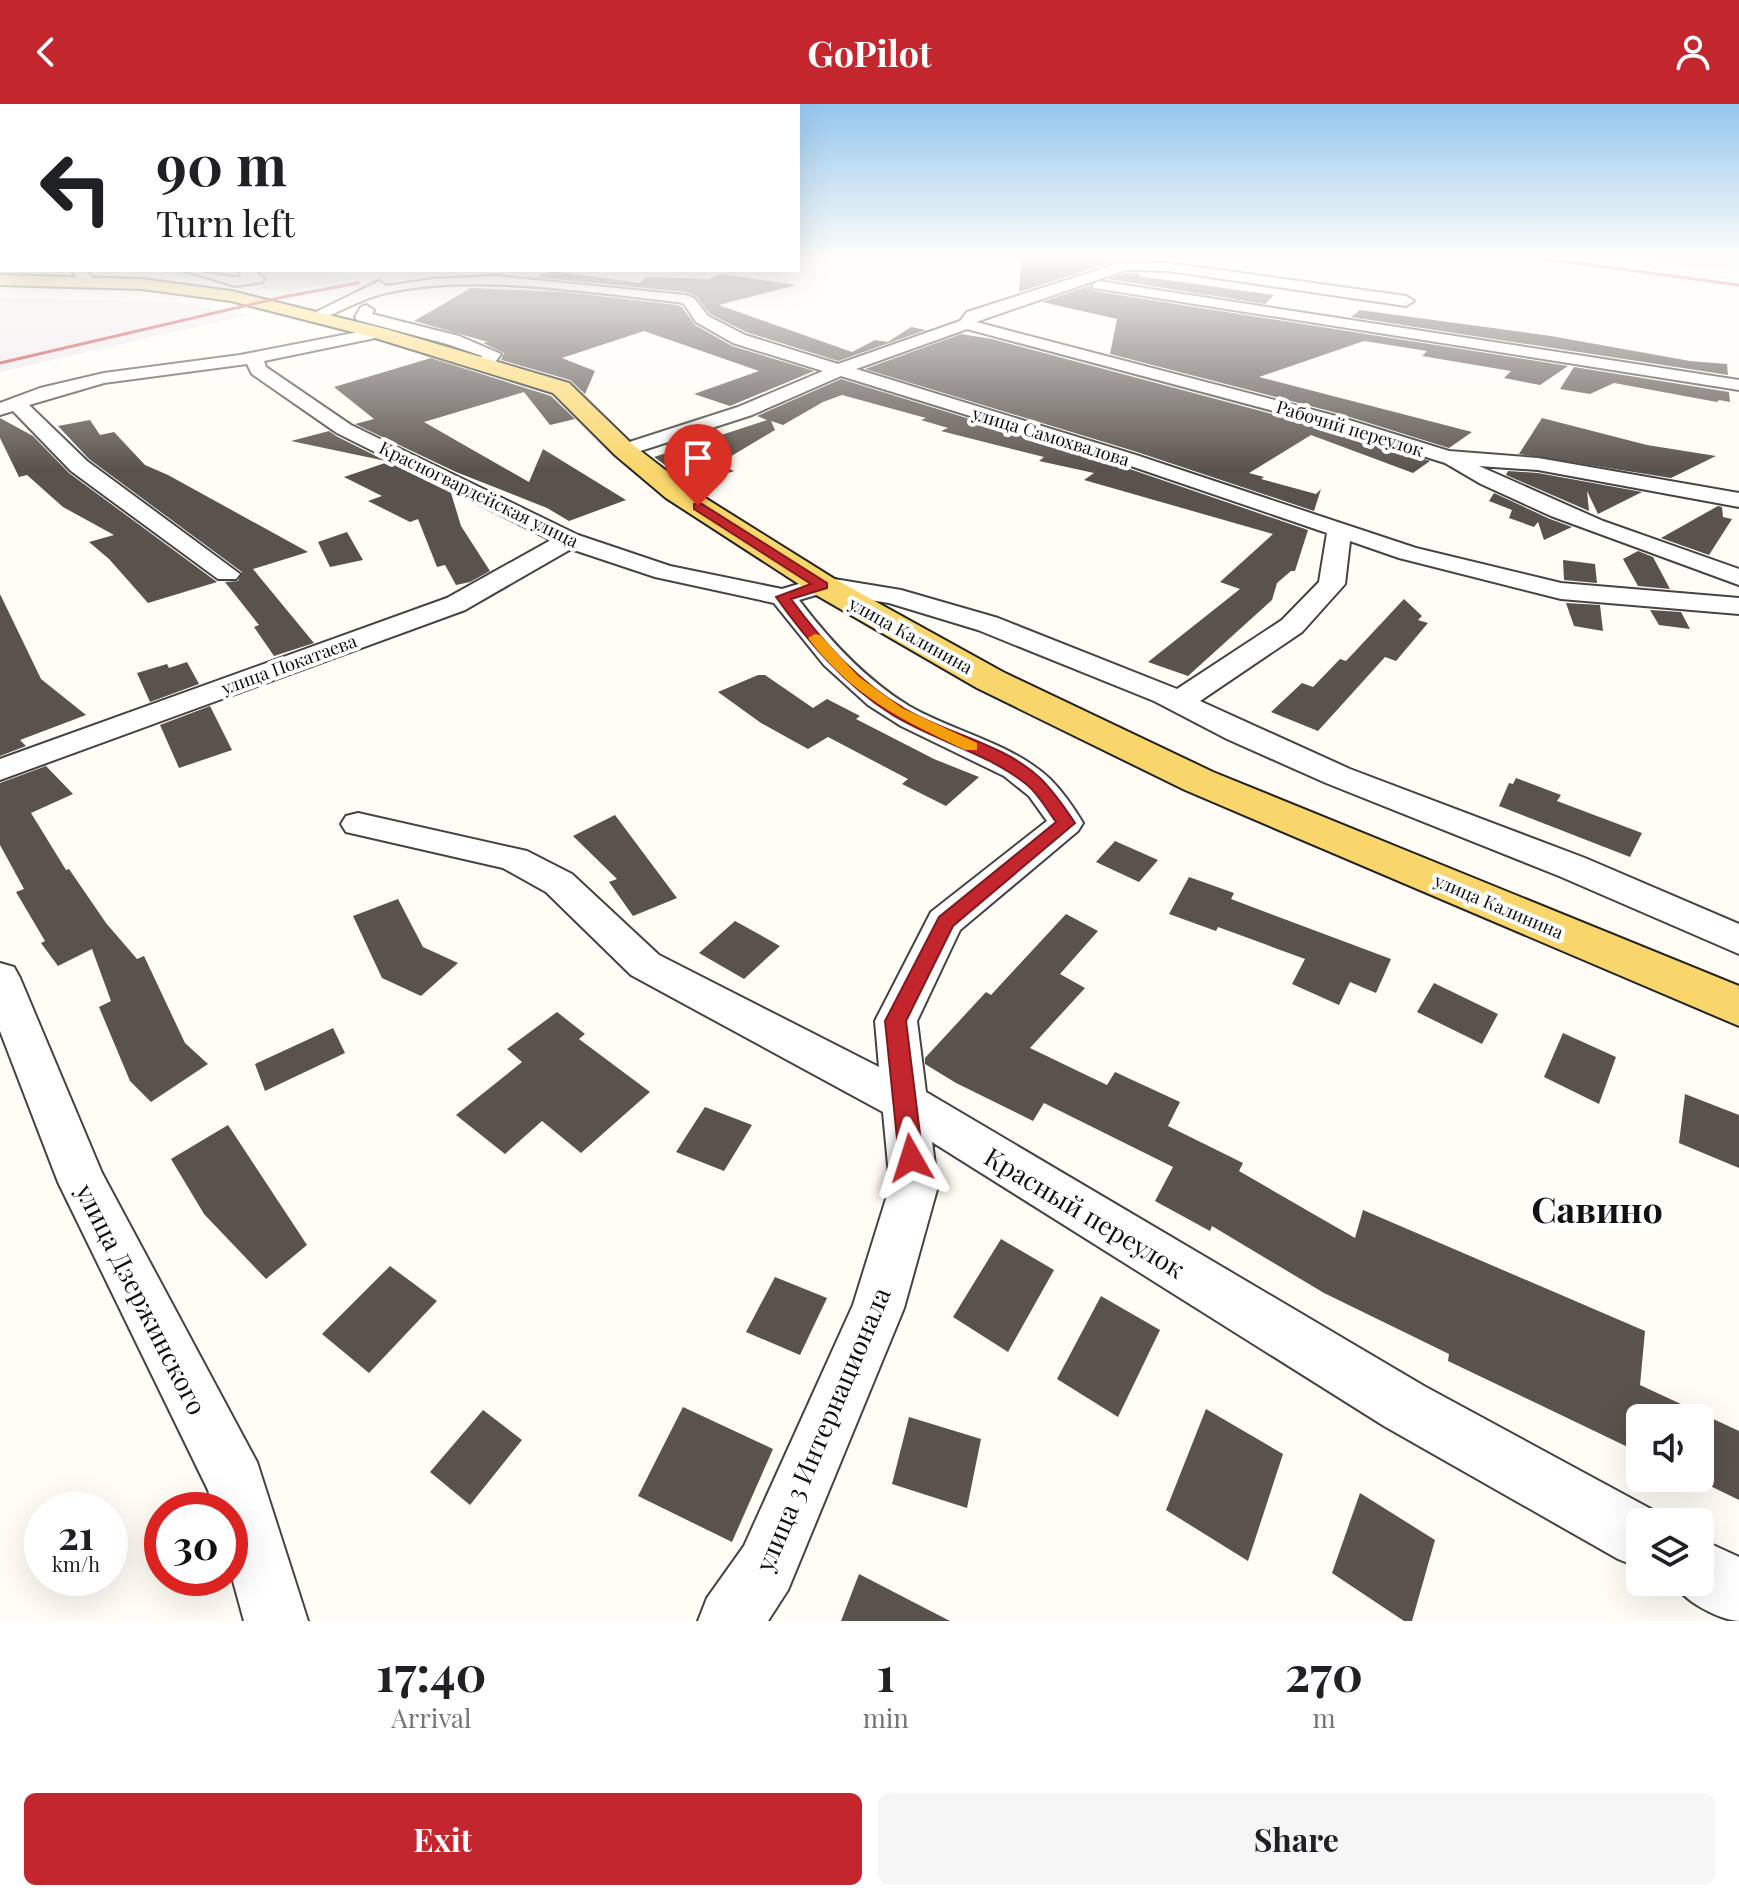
<!DOCTYPE html>
<meta charset="utf-8">
<style>
body{margin:0;font-family:"Playfair Display",serif;background:#f6f6f6;color:#202124;height:100vh;display:flex;flex-direction:column;font-size:30px;white-space:nowrap}
*{box-sizing:border-box;margin:0}
p{font-size:26px;color:#757577}
.icon{flex:none;width:44px;height:44px;fill:none;stroke:currentColor;stroke-width:2;stroke-linecap:round;stroke-linejoin:round}
.map{position:relative;height:1517px;overflow:hidden}
.panel{display:flex;flex-direction:column;background:#fff;flex:1}
.panel>*{flex:none}
.hud{position:absolute;left:0px;top:0px;width:800px;height:168px;box-shadow:0 8px 32px #0002;background:#fff;color:#202124;overflow:hidden}
.buttons{position:absolute;left:1626px;top:1300px;display:grid;gap:16px}
.buttons a{display:grid;place-items:center;width:88px;height:88px;border-radius:12px;background:#fff;box-shadow:0 8px 32px #0002;font-size:40px}
.speed{position:absolute;left:24px;top:1388px;display:flex;gap:16px;font-size:40px;font-weight:700;text-align:center}
.speed>*{display:grid;place-content:center;width:104px;height:104px;border-radius:50%;background:#fff;box-shadow:0 8px 32px #0002;line-height:1}
.speed small{font-size:20px;font-weight:400}
.speed .limit{border:12px solid #d22;background:#fff;color:#111}
.pin{position:absolute;display:grid;place-items:center;width:68px;height:68px;color:#fff;margin:-82px -34px;border-radius:50% 50% 50% 0;rotate:-45deg;box-shadow:0 0 8px #0007}
.pin .icon{rotate:45deg}
.me{position:absolute;width:88px;margin:-44px;rotate:354deg;stroke-linejoin:round;filter:drop-shadow(0 0 6px #0008)}
.turn{display:flex;align-items:center;gap:28px;height:168px;padding:0 24px;font-size:36px}
.turn .icon{width:104px;height:104px;stroke-width:2.5}
.turn b{display:block;font-size:56px;line-height:68px}
.eta{display:flex;justify-content:space-evenly;align-items:center;height:136px;text-align:center}
.eta b{font-size:48px;font-weight:700;line-height:56px}
.action{display:flex;gap:16px;margin-top:auto;padding:16px 24px}
.action a{flex:1;height:92px;border-radius:12px;background:#c4262e;color:#fff;font-size:32px;font-weight:700;line-height:92px;text-align:center}
.action a+a{background:#f6f6f6;color:#202124}
header{display:flex;justify-content:space-between;align-items:center;height:104px;padding:0 24px;background:#c4262e;color:#fff;font-size:36px;font-weight:700}
.map>svg:first-child{display:block}
.industrial{fill:#eee6ef}
.green{fill:#d5ebbd}
.building{fill:#5a524d}
.lines{fill:none;stroke-linecap:round;stroke-linejoin:round}
.minor-casing{stroke:#444;stroke-width:4}
.major-casing{stroke:#222;stroke-width:4}
.minor{fill:#fff;fill-rule:evenodd}
.major{fill:#f9d66b;fill-rule:evenodd}
.rail{stroke:#c4262e;stroke-width:3}
.route{fill:#c4262e;stroke:#7f191e;stroke-width:2}
.slow{fill:#f59e0b}
.labels{text-anchor:middle;dominant-baseline:central;stroke-width:8;stroke-linejoin:round;paint-order:stroke}
.far-street-label{font-size:18px;fill:#111;stroke:#fff}
.near-street-label{font-size:26px;fill:#111;stroke:#fff}
.near-district-label{font-size:36px;font-weight:bold;fill:#111;stroke:#fff}
</style>
<header><svg class="icon" aria-label="back" viewBox="0 0 24 24"><path d="M15 5l-7 7 7 7"/></svg>GoPilot<svg class="icon" aria-label="person" viewBox="0 0 24 24"><circle cx="12" cy="8" r="4"/><path d="M4 21q1-7 8-7t8 7"/></svg></header>
<div class="map">
<svg width="1739" height="1517" viewBox="0 0 1739 1517">
<rect width="100%" height="100%" fill="#fffdf5"/>
<path class="industrial" d="M144 166H324L351 175 284 188Z
M0 193 179 199 248 211 0 268Z"/>
<path class="green" d="M1595 153H1739V167L1726 166Z"/>
<path class="building" d="M1021 153H1157L1154 156H1119L1019 188Z
M551 167 640 179 646 173 708 175 721 170 796 181 719 201 852 248 875 236 888 238 911 223 926 226 838 257 746 228 710 210 696 192 686 188 535 173Z
M1126 169H1140L1138 172 1274 191 1265 200 1108 175Z
M1089 182 1094 187 1568 262 1540 281 1504 274 1511 267 1422 252 1427 247 1364 237 1259 273 1472 328 1449 344 1337 309 1110 250 1117 215 1042 198Z
M471 184 564 188 677 201 682 203 695 221 732 242 814 267 730 302 694 290 759 267 644 227 562 254 595 267 585 290 570 276 501 256 504 249 483 239 488 238 414 217Z
M1360 206 1551 232 1690 257 1727 260 1728 271 1351 213Z
M961 230 992 235 1321 323 1430 357 1413 369 1311 331 1249 369 1264 373 1261 375 1316 390 1321 385 1314 407 1137 348 865 265Z
M431 254 551 292 575 315 550 321 524 288 424 318 529 378 543 345 626 396 569 417 547 404 456 368 355 320 374 315 334 283Z
M1574 263 1729 288 1730 298 1719 296 1717 298 1614 279 1590 290 1560 285Z
M841 275 1121 362 1308 426 1295 467H1291L1277 479 1272 496 1188 572 1148 558 1240 485 1220 478 1273 430 1084 376 1094 369 1039 357 1044 353 941 327 948 324 921 316 926 314 842 291 823 298 783 321 771 317 775 326 718 360 734 367 693 381 654 353 767 316 757 312Z
M0 314 33 332 69 369 217 478 148 499 109 455 89 438 114 431 63 403 27 371 19 373 0 334Z
M1542 314 1647 341 1716 352 1671 374 1519 350Z
M90 316 100 331 114 328 145 361 168 371 308 448 253 465 314 539 274 552 254 523 259 521 225 478 238 477 242 468 89 355 58 322Z
M329 327 336 332 386 357 291 337Z
M388 358 451 389 461 422 490 467 470 478 456 481 445 461 437 463 418 415 410 418 368 397 382 392 344 373Z
M1508 367 1538 369 1642 388 1598 410 1587 387 1589 407 1506 371Z
M1494 389 1550 415 1572 423 1544 436 1538 418 1534 423 1509 414 1512 406 1489 397Z
M1718 402 1722 403 1723 413 1732 415 1709 451 1661 434Z
M347 428 363 456 330 463 318 438Z
M1638 447 1653 453 1670 485 1638 482 1623 455Z
M1563 456 1595 460 1597 479 1564 476Z
M0 490 41 575 86 611 20 636 26 642 0 652Z
M1404 495 1422 512 1418 516 1428 519 1396 557 1385 553 1318 627 1271 608 1302 579 1313 583 1340 555 1346 557Z
M1566 499 1600 501 1603 527 1574 522Z
M1650 506 1681 508 1690 525 1659 521Z
M187 558 199 580 150 598 137 569 167 560 169 564Z
M758 571H765L813 604 827 595 860 612 856 615 934 655 979 673 946 702 902 680 908 675 828 633 808 645 761 619 718 588Z
M210 602 232 646 179 664 160 621Z
M46 662 73 690 31 709 66 766 69 765 106 819 137 855 144 852 185 939 208 960 151 998 130 977 99 903 111 897 92 845 58 862 41 839 45 837 16 788 24 785 0 741V679Z
M1516 674 1561 691 1557 697 1642 729 1630 753 1499 702 1509 679 1513 680Z
M615 711 677 794 633 812 609 778 617 775 573 732Z
M1115 737 1158 756 1139 778 1096 758Z
M1189 773 1234 789 1231 795 1391 855 1376 889 1350 878 1339 901 1292 880 1305 855 1218 823 1216 827 1169 810Z
M398 795 423 843 458 859 421 892 382 874 353 812Z
M1066 810 1098 827 1060 870 1085 884 1030 944 1107 981 1115 968 1180 998 1168 1022 1243 1059 1239 1067 1355 1134 1363 1106 1645 1227 1640 1281 1739 1327V1396L1700 1377V1314H1637L1634 1346 1448 1257 1449 1250 1324 1189 1212 1122 1210 1127 1155 1097 1173 1063 1044 999 1033 1017 956 979 925 960V954L986 888 991 891Z
M735 817 780 842 744 875 699 849Z
M1434 879 1498 910 1482 940 1417 908Z
M557 908 585 930 579 935 650 988 581 1049 542 1017 505 1050 456 1011 522 958 507 945Z
M333 924 345 949 265 987 255 960Z
M1563 929 1616 953 1599 1000 1544 973Z
M1685 990 1739 1011V1064L1679 1039Z
M705 1003 752 1021 724 1067 676 1048Z
M228 1021 307 1141 266 1175 204 1110 171 1055Z
M1001 1135 1054 1166 1008 1248 953 1213Z
M390 1162 437 1197 369 1269 322 1230Z
M775 1173 827 1194 800 1251 746 1228Z
M1101 1192 1160 1226 1118 1313 1057 1275Z
M683 1303 773 1345 732 1438 638 1392Z
M1206 1305 1283 1350 1248 1457 1166 1406Z
M483 1306 522 1336 470 1401 430 1368Z
M909 1313 981 1335 967 1404 892 1380Z
M1360 1389 1435 1436 1412 1517H1404L1332 1469Z
M859 1470 950 1517H841Z"/>
<g class="lines">
<defs>
<path id="minor" d="M0 156H2V164H0Z
M1120 159H1169L1406 192 1414 197 1406 202 1169 167 1126 166 976 218 1336 312 1449 347 1538 354 1739 389V403L1538 366 1479 362 1603 417 1739 465V481L1551 412 1481 380 1445 359 1322 320 967 225 856 265 1136 351 1416 444 1561 479 1739 494V510L1561 495 1399 454 1350 437 1345 480 1302 528 1200 597 1350 665 1585 754 1739 820V850L1559 772 1326 679 1227 635 1154 597 978 526 889 499 823 489 799 496C830 537 865 575 909 602 954 628 1012 639 1050 675 1063 688 1074 704 1083 719L1078 727 960 826 917 917 926 988 1424 1282 1662 1411 1664 1418H1640V1464L1618 1455 1384 1322 932 1038 938 1082 904 1204 788 1486 768 1517H698L707 1494 744 1442 853 1201 890 1082 883 1008 631 871 546 788 503 764 346 728 341 720 346 712 358 709 527 747 572 770 659 851 879 963 875 917 931 808 1047 717 1029 692 1004 672 901 622 868 601 824 561 774 499 655 473 571 445 465 506 0 676V655L447 494 551 436 337 329 252 270 247 260 104 279 29 301 87 357 240 470 236 475H218L71 367 13 307 0 311V299L40 284 104 269 240 251 379 224 387 229 385 232 264 257 266 263 351 321 578 431 670 462 782 485 822 473 901 486 998 514 1177 585 1282 516 1319 478 1327 429 1122 359 841 272 752 311 631 350H617L614 346 617 342 738 303 823 267 733 239 696 218 684 200 678 198C588 189 459 166 372 193 355 199 338 208 322 215L316 217 308 212 379 177 386 182 433 175 495 172 685 191 694 194 708 212 745 231 838 260 960 217 967 208Z
M71 166H86L96 178 94 181H84Z
M183 166C202 166 228 175 242 173L238 166H260L257 169 264 175 262 178 235 182Z
M1099 177 1739 276V286L1094 184 1092 181Z
M366 201 374 206 372 210 459 232 501 250 491 264H479L476 260 482 252 447 240 357 216 355 213 361 203Z
M0 859 14 863 20 874 102 1069 257 1358 308 1517H244L230 1466V1406H214L208 1386 58 1078 0 927Z
M1700 1435 1739 1453V1517C1719 1516 1681 1496 1674 1478H1700Z"/>
<path id="major" d="M0 171 142 175 231 187 386 225 569 279 633 341 686 382 833 474 1003 568 1213 668 1739 882V922L1185 686 977 584 811 488 666 394 615 351 553 289 372 233 231 197 142 185 0 181Z"/>
</defs>
<use href="#minor" class="minor-casing"/>
<use href="#major" class="major-casing"/>
<use href="#minor" class="minor"/>
<use href="#major" class="major"/>
<path class="rail" d="M1532 153 1739 181
M0 259 283 193 358 179"/>
</g>
<linearGradient id="sky" x2="0" y2="1"><stop stop-color="#95c6ee"/><stop offset="0.42" stop-color="#fffefa"/><stop offset="1" stop-color="#fffefa" stop-opacity="0"/></linearGradient>
<rect width="1739" height="366" fill="url(#sky)"/>
<path class="route" d="M694 400H702L827 479V484L791 495C822 537 858 578 905 605 947 630 1005 640 1041 675 1053 687 1065 704 1075 719L953 822 906 917 923 1054 919 1061 911 1064 902 1061 899 1054 885 917 939 813 1056 718C1047 706 1038 689 1026 680 986 648 934 637 891 610 844 580 808 538 776 493L811 480 694 405Z"/>
<path class="slow" d="M815 530 820 531 858 572 902 604 977 639V646H965C901 615 853 593 808 534Z"/>
<g class="labels">
<g class="far-street-label">
<text transform="translate(1350 324) rotate(17)">Рабочий переулок</text>
<text transform="translate(1051 332) rotate(17)">улица Самохвалова</text>
<text transform="translate(479 390) rotate(26)">Красногвардейская улица</text>
<text transform="translate(911 531) rotate(29)">улица Калинина</text>
<text transform="translate(289 560) rotate(-20)">улица Покатаева</text>
<text transform="translate(1499 802) rotate(23)">улица Калинина</text>
</g>
<g class="near-street-label">
<text transform="translate(1085 1108) rotate(31)">Красный переулок</text>
<text transform="translate(142 1195) rotate(63)">улица Дзержинского</text>
<text transform="translate(822 1325) rotate(-67)">улица 3 Интернационала</text>
</g>
<g class="near-district-label">
<text x="1597" y="1104">Савино</text>
</g>
</g>
</svg>
<div class="buttons">
<a><svg class="icon" aria-label="sound" viewBox="0 0 24 24"><path d="M4 9h4l5-4v14l-5-4H4zM17 9q2 3 0 6"/></svg></a>
<a><svg class="icon" aria-label="layers" viewBox="0 0 24 24"><path d="M12 4l9 5-9 5-9-5zM3 14l9 5 9-5"/></svg></a>
</div>
<div class="speed"><div>21<small>km/h</small></div><div class="limit">30</div></div>
<div class="pin" style="left:698px;top:402px;background:#d93025"><svg class="icon" aria-label="arrive" viewBox="0 0 24 24"><path d="M6 21V4h12l-3 4 3 4H6"/></svg></div>
<svg class="me" style="left:911px;top:1054px" viewBox="-20 -20 40 40"><path d="M0-17L14 15 0 8-14 15z" fill="#c4262e" stroke="#fff" stroke-width="4"/></svg>
<div class="hud">
<div class="turn"><svg class="icon" aria-label="left" viewBox="0 0 24 24"><path d="M17 20v-9H6M10 6l-5 5 5 5"/></svg><div><b>90 m</b>Turn left</div></div>
</div>
</div>
<section class="panel">
<div class="eta">
<div><b>17:40</b><p>Arrival</p></div>
<div><b>1</b><p>min</p></div>
<div><b>270</b><p>m</p></div>
</div>
<div class="action"><a>Exit</a><a>Share</a></div>
</section>
